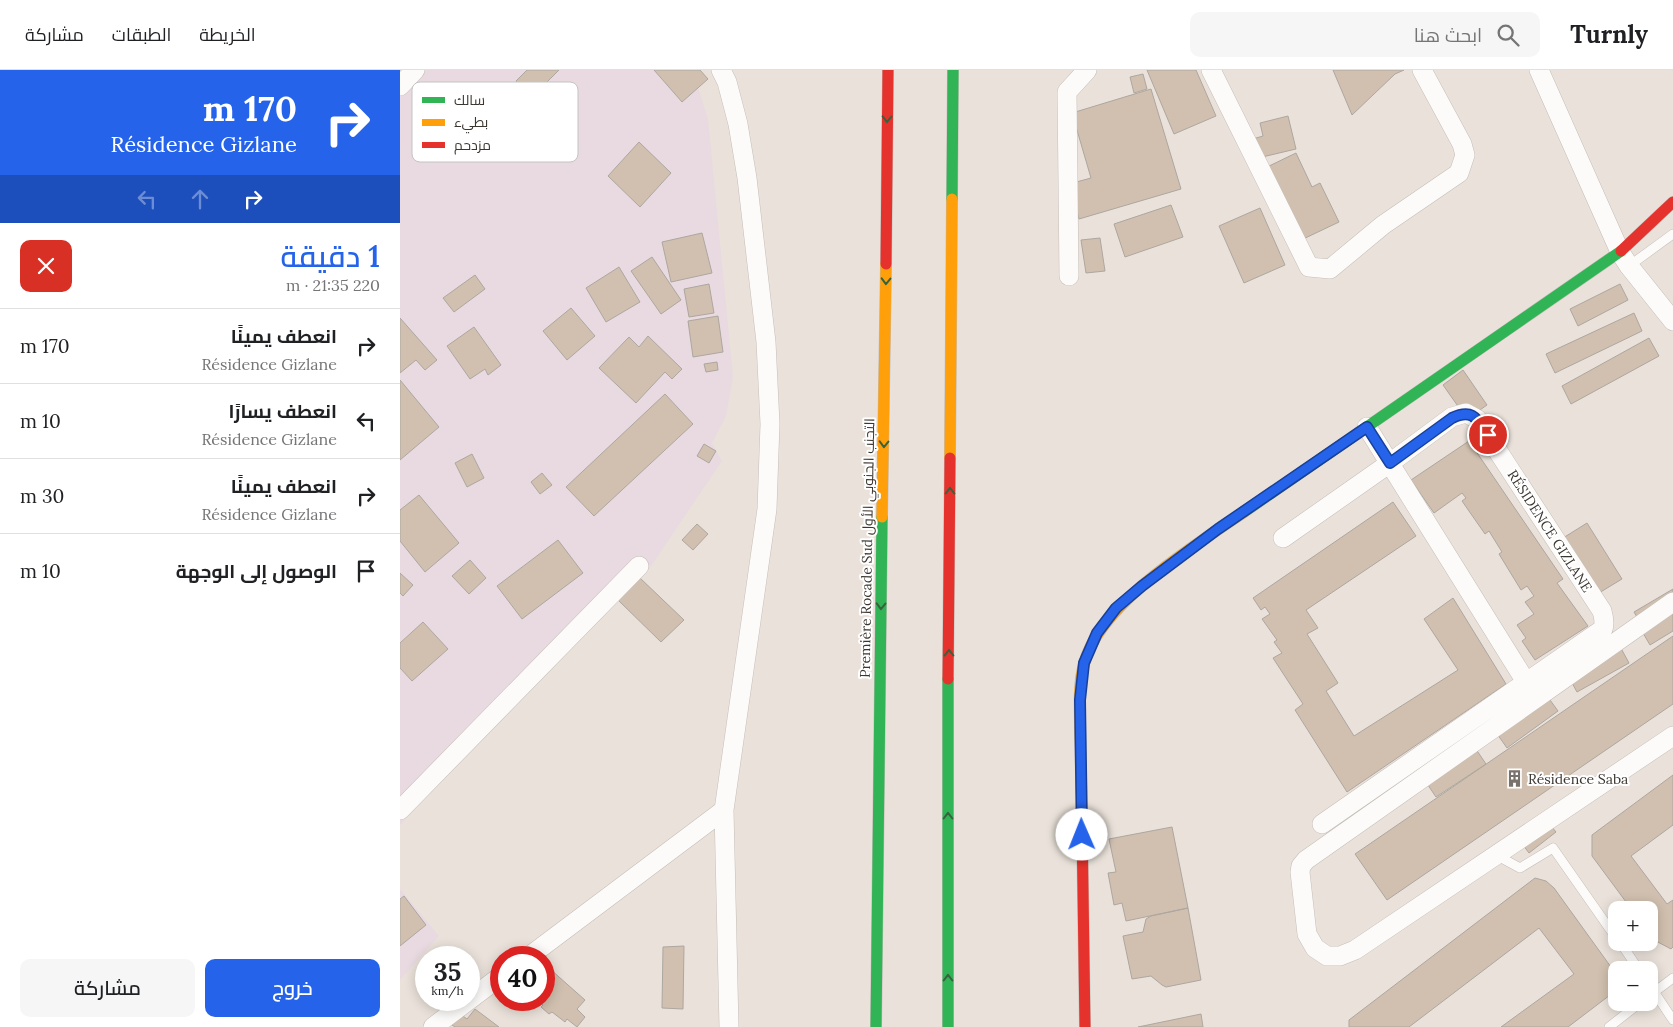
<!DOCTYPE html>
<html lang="ar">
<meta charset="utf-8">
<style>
body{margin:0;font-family:Lora,Cairo,serif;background:#f6f6f6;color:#202124;direction:rtl;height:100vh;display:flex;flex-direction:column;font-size:19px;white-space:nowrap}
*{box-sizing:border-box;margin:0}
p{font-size:16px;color:#757577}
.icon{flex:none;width:28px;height:28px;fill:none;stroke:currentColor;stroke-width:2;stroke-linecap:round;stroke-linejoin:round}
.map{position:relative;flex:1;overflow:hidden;direction:ltr}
.drawer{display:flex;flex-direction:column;background:#fff;width:400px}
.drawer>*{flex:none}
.banner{background:#2563eb;color:#fff;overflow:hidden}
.buttons{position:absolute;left:1208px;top:831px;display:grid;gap:10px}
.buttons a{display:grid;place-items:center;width:50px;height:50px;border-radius:10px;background:#fff;box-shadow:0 2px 12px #0003;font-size:25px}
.speed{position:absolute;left:15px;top:876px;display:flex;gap:10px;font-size:25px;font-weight:700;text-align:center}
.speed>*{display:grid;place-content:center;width:65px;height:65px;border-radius:50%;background:#fff;box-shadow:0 2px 12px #0003;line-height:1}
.speed small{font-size:12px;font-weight:400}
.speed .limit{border:8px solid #d22;background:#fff;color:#111}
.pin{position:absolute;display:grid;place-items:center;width:42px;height:42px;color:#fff;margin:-21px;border:2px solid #fff;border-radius:50%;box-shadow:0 1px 5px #0007}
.me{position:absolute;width:55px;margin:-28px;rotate:359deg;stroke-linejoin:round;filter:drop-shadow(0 0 4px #0008)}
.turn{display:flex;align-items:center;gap:18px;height:105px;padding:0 20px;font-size:22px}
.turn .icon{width:65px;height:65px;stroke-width:2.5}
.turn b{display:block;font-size:35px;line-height:42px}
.lanes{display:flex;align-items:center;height:48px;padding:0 20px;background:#0003;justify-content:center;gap:25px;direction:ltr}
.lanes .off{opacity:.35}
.round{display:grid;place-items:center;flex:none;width:52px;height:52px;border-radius:10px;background:#f6f6f6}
.head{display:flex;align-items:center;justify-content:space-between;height:85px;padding:0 20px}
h1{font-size:30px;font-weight:600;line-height:38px;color:#2563eb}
.primary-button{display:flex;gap:10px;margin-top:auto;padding:10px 20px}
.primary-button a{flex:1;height:58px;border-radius:10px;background:#2563eb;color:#fff;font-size:20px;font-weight:600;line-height:58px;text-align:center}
.primary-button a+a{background:#f6f6f6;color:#202124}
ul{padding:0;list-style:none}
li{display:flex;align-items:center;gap:15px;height:75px;padding:0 20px;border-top:1px solid #e0e0e0}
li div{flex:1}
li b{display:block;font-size:19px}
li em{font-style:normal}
header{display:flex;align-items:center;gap:30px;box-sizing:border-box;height:70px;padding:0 25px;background:#fff;border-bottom:1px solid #e0e0e0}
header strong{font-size:24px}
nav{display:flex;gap:28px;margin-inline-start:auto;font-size:18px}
.search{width:350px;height:45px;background:#f6f6f6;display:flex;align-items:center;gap:12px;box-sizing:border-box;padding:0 18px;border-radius:10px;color:#757577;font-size:19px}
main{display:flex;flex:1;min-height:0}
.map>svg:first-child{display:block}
.industrial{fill:#e8dae0}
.building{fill:#d1c0af;stroke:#aca7a0}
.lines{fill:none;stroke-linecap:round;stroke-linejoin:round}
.lane-casing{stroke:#c4beb8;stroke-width:10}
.street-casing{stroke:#c4beb8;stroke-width:20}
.fast-casing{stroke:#c4beb8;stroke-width:12}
.slow-casing{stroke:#c4beb8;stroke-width:12}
.jam-casing{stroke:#c4beb8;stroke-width:12}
.lane{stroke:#fcfbf9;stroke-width:9}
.street{stroke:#fcfbf9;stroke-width:19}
.fast{stroke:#30b455;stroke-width:11}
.slow{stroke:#ff9f0a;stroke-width:11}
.jam{stroke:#e5322d;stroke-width:11}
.oneway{stroke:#37623d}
.route-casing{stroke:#184099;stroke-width:12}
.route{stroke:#2563eb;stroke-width:9}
.labels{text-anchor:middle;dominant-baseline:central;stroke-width:4;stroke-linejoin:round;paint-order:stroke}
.street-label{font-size:14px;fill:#3b3630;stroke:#fff}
.poi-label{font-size:14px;fill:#3b3630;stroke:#fff;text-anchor:start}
.key{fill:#fff;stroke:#c4c3c1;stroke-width:1}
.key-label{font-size:14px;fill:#3b3630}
</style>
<header>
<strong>Turnly</strong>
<div class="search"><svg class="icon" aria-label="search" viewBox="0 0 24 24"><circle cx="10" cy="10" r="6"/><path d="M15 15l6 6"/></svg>ابحث هنا</div>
<nav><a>الخريطة</a><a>الطبقات</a><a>مشاركة</a></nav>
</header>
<main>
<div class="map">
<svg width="1273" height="957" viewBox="0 0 1273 957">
<rect width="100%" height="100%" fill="#eae2da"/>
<path class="industrial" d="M0 0H289L296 11 308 49 333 306 326 346 312 373 322 391 251 496 0 755Z
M0 819 39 866 0 910Z"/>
<path class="building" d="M127 0H159L147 12 164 29 149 44 116 11Z
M254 0H300L308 9 282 32Z
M747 0H796L816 46 774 64Z
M933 0H1004L995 4 952 45Z
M743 4 747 19 734 23 730 7Z
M751 19 781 119 679 149 669 114 691 108 672 43Z
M888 46 896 79 858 88 853 69 863 66 860 53Z
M239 72 271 103 240 137 208 106Z
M896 83 912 117 920 113 939 152 899 171 863 99Z
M771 135 783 167 725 187 714 154Z
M860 138 885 195 844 213 819 156Z
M302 163 312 203 271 212 262 172Z
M700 168 705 201 686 203 681 170Z
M252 187 281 230 261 244 231 201Z
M219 197 240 232 206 252 186 218Z
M75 205 85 219 54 242 43 228Z
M309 214 314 243 289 247 284 219Z
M1220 214 1228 230 1178 256 1170 239Z
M171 238 195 266 167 290 143 261Z
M1234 243 1242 261 1155 303 1146 284Z
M318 246 323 282 293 287 288 251Z
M0 248 37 290 25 300 16 290 0 303Z
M74 257 101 295 88 305 85 299 70 309 47 276Z
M248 266 282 299 272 309 265 302 236 333 199 298 229 267 239 277Z
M1249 268 1259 286 1171 334 1162 316Z
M317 292 318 300 306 302 304 294Z
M1063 300 1087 335 1067 349 1043 315Z
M0 310 39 357 0 390Z
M265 324 293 354 194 446 166 417Z
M1069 371 1163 509 1157 513 1188 556 1135 590 1122 571 1126 568 1117 555 1134 544 1125 532 1134 526 1127 516 1121 520 1099 484 1102 482 1089 461 1085 464 1062 431 1066 428 1062 423 1034 443 1011 410Z
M304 374 316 381 309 393 297 386Z
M72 384 84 408 67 417 55 393Z
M142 403 152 415 140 424 131 412Z
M19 425 59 473 25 502 0 471V440Z
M993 432 1016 466 906 540 918 558 907 564 938 613 926 621 954 666 1058 600 1024 549 1053 528 1106 614 947 722 895 640 903 634 873 588 882 583 874 572 877 570 862 549 870 544 865 537 861 540 853 528Z
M1187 453 1222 509 1189 529 1155 473Z
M297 454 308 464 293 480 282 470Z
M158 470 183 503 122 549 97 516Z
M70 490 86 508 69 524 52 506Z
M0 503 13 515 3 526 0 523Z
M240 508 284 550 261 572 218 530Z
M1273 519V561L1250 575 1243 563 1246 562 1234 542Z
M23 552 48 579 12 611 0 598V573Z
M1211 560 1229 593 1177 622 1159 589Z
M1273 566V634L987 830 955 784Z
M1134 608 1158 641 1107 678 1083 644Z
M1061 657 1086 694 1036 727 1011 690Z
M1273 705V755L1231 786 1267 834 1273 830V877L1271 879 1254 870 1249 863V840H1232L1192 786V765Z
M1147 751 1156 762 1129 783 1120 771Z
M772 757 788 838 726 851 722 833 714 835 708 803 716 802 709 769Z
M1135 808 1146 811 1154 818 1216 904V915L1214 922 1168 957H1101L1174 904 1139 858 1009 957H949V950Z
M4 826 26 855 0 876V829Z
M788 838 801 910 766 917 762 915 751 906 732 909 723 866 743 862 746 849 751 846Z
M284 876 283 939 262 938 263 877Z
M150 899 185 930 177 939 185 947 177 957 167 949 165 952 152 942 149 944 141 937 143 935 138 930H144V907Z
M75 939 99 957H55L52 955 60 944 67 949Z
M801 944 803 957H738Z"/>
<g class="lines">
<defs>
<path id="lane" d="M1229 196 1273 164
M1096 785 1120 798 1153 778 1216 868
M1220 872 1239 900
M1249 914 1273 950
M1249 926 1273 908
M1209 957 1241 932"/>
<path id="street" d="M321 0 327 12 338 54 347 108 366 272 370 354 367 439 324 740 329 957
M811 0 909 197 930 199 983 155 1059 103 1065 85 1062 74 1022 0
M1139 0 1220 182 1229 196 1273 251
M0 16 15 0
M669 206 667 22 687 0
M967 357 1126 612
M883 468 990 393 1052 347 1066 343 1077 349 1202 541C1204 548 1205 553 1203 559L922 754
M1273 532 906 790 901 796 900 802 907 864 915 878 927 886H940L955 880 1273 666
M0 740 239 496
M127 888 324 740
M33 957 101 906"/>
<path id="fast" d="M552 129 553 0
M844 442 1221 181
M476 957 482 447
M548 957V609"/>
<path id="slow" d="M550 388 552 129
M482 447 486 194
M682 754C681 722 681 690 680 659 680 638 678 615 684 594 699 534 794 476 844 442"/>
<path id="jam" d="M1221 181 1273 132
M486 194 488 0
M548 609 550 388
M682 754 685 957"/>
</defs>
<use href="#lane" class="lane-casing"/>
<use href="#street" class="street-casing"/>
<use href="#fast" class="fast-casing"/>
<use href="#slow" class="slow-casing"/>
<use href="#jam" class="jam-casing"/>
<use href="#lane" class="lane"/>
<use href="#street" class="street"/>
<use href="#fast" class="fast"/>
<use href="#slow" class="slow"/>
<use href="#jam" class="jam"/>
</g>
<defs><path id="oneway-chevron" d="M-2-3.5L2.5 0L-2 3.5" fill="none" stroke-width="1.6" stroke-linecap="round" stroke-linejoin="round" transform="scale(1.25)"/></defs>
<g class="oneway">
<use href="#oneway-chevron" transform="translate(487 49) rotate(91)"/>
<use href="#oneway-chevron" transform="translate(486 211) rotate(91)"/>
<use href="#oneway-chevron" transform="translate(484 374) rotate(91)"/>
<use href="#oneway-chevron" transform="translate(550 421) rotate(-90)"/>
<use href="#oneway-chevron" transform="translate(481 536) rotate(91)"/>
<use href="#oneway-chevron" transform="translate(549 583) rotate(-90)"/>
<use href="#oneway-chevron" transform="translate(548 746) rotate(-90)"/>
<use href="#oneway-chevron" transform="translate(548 908) rotate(-90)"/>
</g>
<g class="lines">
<defs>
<path id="route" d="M682 765 680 630 684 593 697 563 716 538 742 516 818 459 967 357 990 393 1052 348C1073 338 1077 349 1088 365"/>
</defs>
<use href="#route" class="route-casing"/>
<use href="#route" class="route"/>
</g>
<defs>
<symbol id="building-bare" viewBox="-9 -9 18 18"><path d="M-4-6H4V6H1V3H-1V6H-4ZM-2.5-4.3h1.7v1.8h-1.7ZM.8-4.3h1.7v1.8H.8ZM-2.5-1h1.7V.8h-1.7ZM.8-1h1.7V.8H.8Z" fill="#78726c" stroke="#fff" stroke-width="2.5" paint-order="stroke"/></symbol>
</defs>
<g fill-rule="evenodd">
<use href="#building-bare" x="1102" y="696" width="25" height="25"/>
</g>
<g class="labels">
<g class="street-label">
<text transform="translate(1150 461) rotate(57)">RÉSIDENCE GIZLANE</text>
<text transform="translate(467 478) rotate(-89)">Première Rocade Sud التجنب الجنوبي الأول</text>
</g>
<g class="poi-label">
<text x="1128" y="709">Résidence Saba</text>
</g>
</g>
<rect x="12" y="12" width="166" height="80" rx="8" class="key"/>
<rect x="22" y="27" width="23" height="6" fill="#30b455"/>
<rect x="22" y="49" width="23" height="7" fill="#ff9f0a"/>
<rect x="22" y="72" width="23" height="6" fill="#e5322d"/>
<g class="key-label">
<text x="54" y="35">سالك</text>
<text x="54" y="57">بطيء</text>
<text x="54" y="80">مزدحم</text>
</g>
</svg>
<div class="buttons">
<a>+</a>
<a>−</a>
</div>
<div class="speed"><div>35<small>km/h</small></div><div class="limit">40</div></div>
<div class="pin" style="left:1088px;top:365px;background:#d93025"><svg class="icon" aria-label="arrive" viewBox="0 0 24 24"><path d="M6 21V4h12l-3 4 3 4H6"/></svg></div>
<svg class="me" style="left:682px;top:765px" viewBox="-20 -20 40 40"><circle r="19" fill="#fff"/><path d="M0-13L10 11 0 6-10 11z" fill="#2563eb"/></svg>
</div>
<section class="drawer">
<div class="banner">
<div class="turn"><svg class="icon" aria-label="right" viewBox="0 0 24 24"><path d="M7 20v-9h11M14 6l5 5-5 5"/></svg><div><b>170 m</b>Résidence Gizlane</div></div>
<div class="lanes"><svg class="icon off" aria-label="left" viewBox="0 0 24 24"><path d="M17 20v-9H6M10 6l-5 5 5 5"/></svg><svg class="icon off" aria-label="ahead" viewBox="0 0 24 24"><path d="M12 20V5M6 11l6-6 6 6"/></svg><svg class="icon" aria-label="right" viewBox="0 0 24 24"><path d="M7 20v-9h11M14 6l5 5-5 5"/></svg></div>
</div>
<div class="head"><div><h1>1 دقيقة</h1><p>220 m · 21:35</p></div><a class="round" style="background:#d93025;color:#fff"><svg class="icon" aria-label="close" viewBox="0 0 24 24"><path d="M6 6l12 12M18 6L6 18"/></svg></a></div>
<ul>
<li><svg class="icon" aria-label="right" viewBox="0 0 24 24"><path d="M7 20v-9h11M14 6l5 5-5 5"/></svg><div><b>انعطف يمينًا</b><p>Résidence Gizlane</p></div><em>170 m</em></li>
<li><svg class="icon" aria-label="left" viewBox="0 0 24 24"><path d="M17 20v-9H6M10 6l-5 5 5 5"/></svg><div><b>انعطف يسارًا</b><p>Résidence Gizlane</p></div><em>10 m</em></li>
<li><svg class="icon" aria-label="right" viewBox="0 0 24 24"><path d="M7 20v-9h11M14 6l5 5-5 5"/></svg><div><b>انعطف يمينًا</b><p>Résidence Gizlane</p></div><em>30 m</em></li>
<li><svg class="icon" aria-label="arrive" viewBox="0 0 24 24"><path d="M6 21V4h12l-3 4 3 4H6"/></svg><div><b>الوصول إلى الوجهة</b></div><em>10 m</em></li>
</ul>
<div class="primary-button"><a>خروج</a><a>مشاركة</a></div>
</section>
</main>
